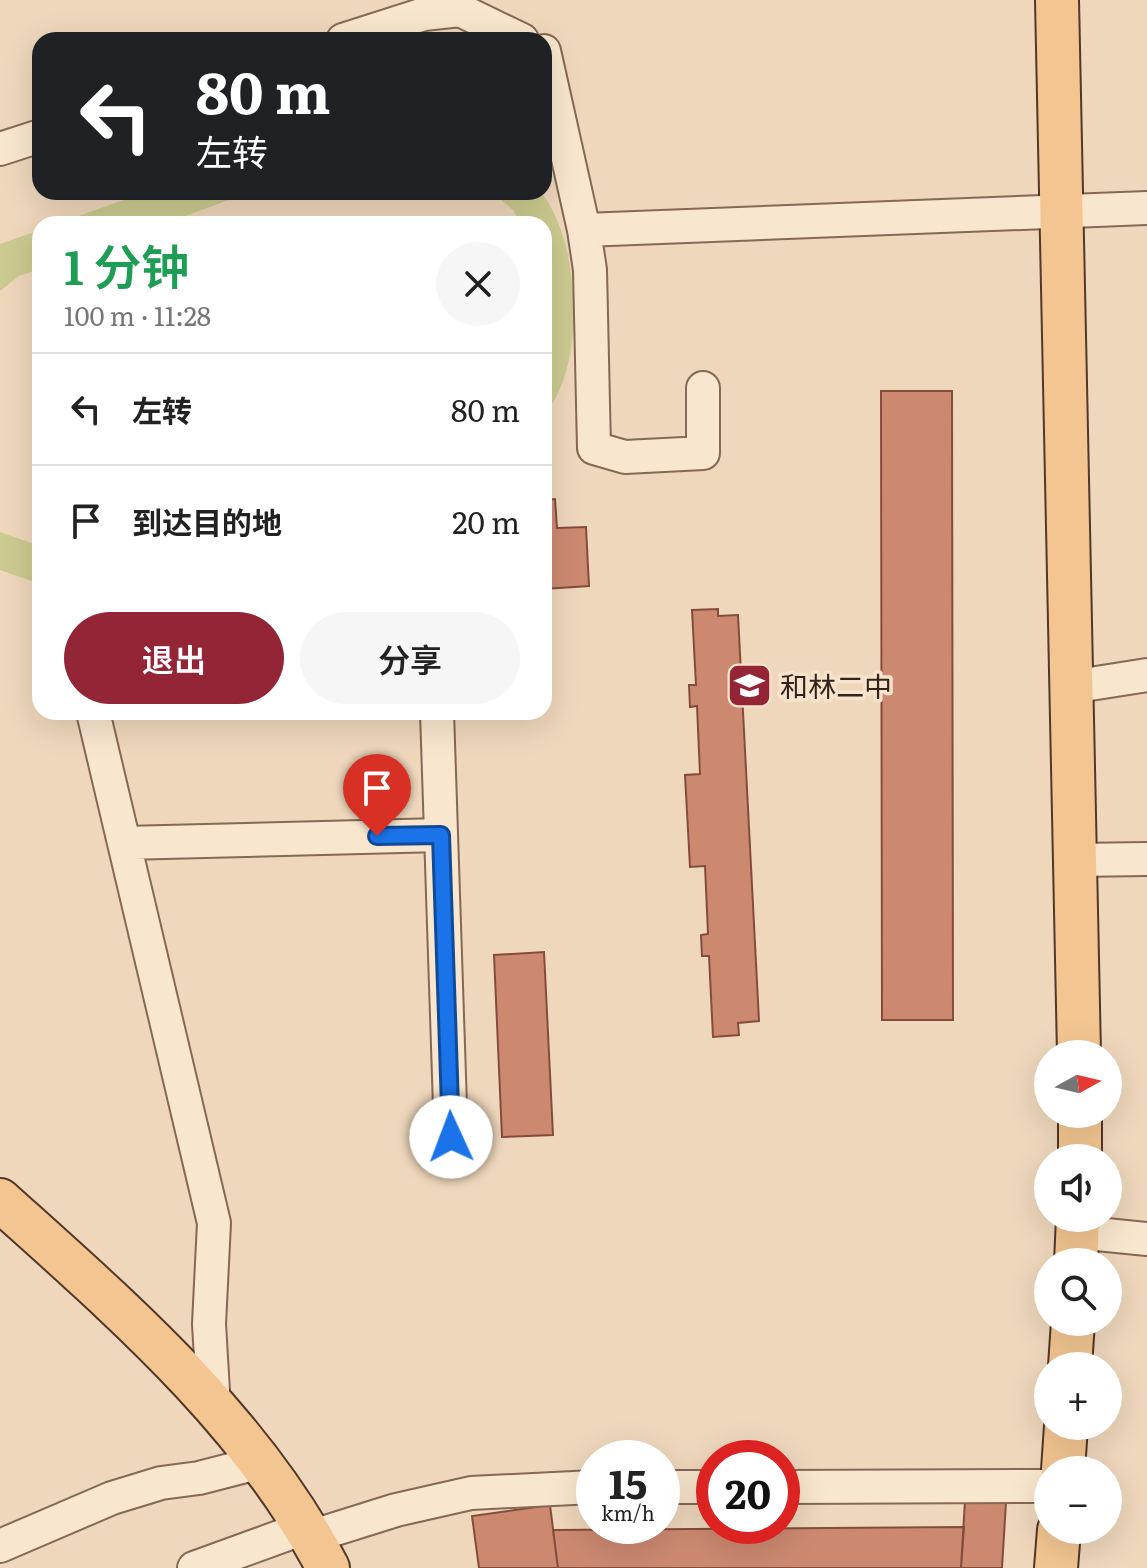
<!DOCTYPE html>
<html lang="zh">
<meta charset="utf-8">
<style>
body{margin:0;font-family:Literata,"Noto Sans SC",serif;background:#f6f6f6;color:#222;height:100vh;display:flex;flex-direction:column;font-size:30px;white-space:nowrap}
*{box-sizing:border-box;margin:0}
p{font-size:26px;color:#767676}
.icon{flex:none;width:44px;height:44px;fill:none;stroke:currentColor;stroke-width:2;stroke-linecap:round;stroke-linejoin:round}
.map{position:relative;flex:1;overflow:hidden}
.panel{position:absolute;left:32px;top:216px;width:520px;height:504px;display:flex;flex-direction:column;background:#fff;border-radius:24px;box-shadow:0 8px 32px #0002}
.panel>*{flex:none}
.guide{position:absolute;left:32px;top:32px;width:520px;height:168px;border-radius:24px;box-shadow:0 8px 32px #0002;background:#202124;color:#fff;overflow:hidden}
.needle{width:52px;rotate:82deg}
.tools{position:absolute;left:1034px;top:1040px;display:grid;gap:16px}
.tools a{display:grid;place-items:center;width:88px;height:88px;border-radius:50%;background:#fff;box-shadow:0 8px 32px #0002;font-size:40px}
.speed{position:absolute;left:576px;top:1440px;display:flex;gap:16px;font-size:40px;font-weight:700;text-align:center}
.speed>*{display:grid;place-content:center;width:104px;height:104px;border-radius:50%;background:#fff;box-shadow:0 8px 32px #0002;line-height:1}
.speed small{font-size:20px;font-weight:400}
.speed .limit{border:12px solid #d22;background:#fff;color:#111}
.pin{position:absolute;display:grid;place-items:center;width:68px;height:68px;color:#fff;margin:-82px -34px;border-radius:50% 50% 50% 0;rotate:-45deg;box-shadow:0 0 8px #0007}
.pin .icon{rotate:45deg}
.me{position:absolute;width:88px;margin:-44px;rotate:358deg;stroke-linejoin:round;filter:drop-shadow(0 0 6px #0008)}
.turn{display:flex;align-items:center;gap:28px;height:168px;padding:0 32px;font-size:36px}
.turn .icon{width:104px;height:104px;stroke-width:2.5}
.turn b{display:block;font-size:56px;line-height:68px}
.round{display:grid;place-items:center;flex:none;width:84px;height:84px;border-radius:42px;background:#f6f6f6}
.overview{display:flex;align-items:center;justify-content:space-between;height:136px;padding:0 32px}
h1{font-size:48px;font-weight:600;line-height:60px;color:#1e9e55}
.button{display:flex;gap:16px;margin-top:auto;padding:16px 32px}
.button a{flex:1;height:92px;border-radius:48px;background:#942536;color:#fff;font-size:32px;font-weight:600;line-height:92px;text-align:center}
.button a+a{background:#f6f6f6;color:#222}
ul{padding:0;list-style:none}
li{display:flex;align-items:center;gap:24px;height:112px;padding:0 32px;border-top:2px solid #e0e0e0}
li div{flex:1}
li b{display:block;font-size:30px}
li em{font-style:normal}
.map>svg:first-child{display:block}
.green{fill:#cbca90}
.building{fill:#cd8970;stroke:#844d3b;stroke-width:2}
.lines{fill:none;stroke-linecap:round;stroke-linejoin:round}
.minor-casing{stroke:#856855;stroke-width:36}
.major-casing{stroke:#52372a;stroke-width:46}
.minor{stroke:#f9e6ce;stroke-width:32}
.major{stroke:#f3c691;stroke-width:42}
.route-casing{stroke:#114b97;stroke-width:20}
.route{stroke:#1a73e8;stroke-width:14}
.labels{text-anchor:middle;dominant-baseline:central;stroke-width:7;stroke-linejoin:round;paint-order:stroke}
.poi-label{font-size:28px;fill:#34231a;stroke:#f5e3cb;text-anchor:start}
</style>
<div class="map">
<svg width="1147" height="1568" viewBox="0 0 1147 1568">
<rect width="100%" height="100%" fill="#eed7bb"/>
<path class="green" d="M146 192H251L163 224H56Z
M492 192H541C581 242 587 367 544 415V224H520L514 211Z
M40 230V269L19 276 0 291V244Z
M0 532 40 546V584L0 570Z"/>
<path class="building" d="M881 391H952L953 1020H882Z
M555 499 557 528 586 527 589 586 544 589V500Z
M718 609V616L738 615 759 1021 738 1023 739 1035 713 1037 709 956H702L701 935 708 934 705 866 690 867 685 775 700 774 697 706 690 707 689 685H696L692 610Z
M544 952 553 1135 502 1137 494 955Z
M965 1500 1006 1502 1002 1568H961Z
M550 1505 558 1568H479L472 1516Z
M964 1527 961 1568H558L553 1530Z"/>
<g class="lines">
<defs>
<path id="minor" d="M343 40 424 14 460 10 522 40
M544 51 584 230 590 270 594 448 625 457 703 453V388
M0 149 40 136
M584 230 1147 208
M1071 687 1147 675
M93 712 214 1223 209 1324 214 1408
M437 712 451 1137
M124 843 441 835
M1075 860 1147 859
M1077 1232 1147 1239
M662 1487H714
M782 1487 1048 1486
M310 1537 396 1510 471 1493 594 1487
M0 1546 112 1498 161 1483 199 1478 261 1462
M194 1568 304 1528"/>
<path id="major" d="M1057 0 1079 1054
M1080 1114V1158
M0 1200C121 1309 252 1421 328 1568
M1076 1262 1078 1218
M1070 1366 1073 1322
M1063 1470 1066 1426
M1056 1568 1059 1530"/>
</defs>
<use href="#minor" class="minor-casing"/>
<use href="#major" class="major-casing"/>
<use href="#minor" class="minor"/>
<use href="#major" class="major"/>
</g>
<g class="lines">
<defs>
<path id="route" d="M377 836 441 835 451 1137"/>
</defs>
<use href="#route" class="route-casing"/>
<use href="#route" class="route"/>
</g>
<defs>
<symbol id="school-square" viewBox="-11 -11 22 22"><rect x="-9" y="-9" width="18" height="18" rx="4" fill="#942536" stroke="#f5e3cb"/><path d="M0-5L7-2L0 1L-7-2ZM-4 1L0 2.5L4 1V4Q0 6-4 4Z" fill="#fff"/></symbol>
</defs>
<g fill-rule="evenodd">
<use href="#school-square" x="724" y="660" width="51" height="51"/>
</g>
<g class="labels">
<g class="poi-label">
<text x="780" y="685">和林二中</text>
</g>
</g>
</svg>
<div class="tools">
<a><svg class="needle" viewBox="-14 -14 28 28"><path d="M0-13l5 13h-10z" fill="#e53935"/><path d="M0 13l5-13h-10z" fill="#767676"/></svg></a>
<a><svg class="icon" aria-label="sound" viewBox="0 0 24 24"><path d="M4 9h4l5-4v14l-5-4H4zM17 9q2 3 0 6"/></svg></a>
<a><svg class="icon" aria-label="search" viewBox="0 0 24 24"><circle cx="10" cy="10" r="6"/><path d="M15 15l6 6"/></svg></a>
<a>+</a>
<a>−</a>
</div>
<div class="speed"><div>15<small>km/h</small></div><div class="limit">20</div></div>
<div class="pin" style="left:377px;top:836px;background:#d93025"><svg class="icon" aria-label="arrive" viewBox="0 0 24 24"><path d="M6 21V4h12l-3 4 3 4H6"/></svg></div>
<svg class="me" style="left:451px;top:1137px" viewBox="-20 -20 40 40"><circle r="19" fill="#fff"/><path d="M0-13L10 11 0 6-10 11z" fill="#1a73e8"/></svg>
<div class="guide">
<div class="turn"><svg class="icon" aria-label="left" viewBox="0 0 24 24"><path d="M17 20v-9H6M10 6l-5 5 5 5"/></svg><div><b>80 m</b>左转</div></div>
</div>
<section class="panel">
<div class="overview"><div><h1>1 分钟</h1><p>100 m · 11:28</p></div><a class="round"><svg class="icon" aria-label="close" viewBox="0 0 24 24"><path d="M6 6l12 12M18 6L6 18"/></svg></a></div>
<ul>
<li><svg class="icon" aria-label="left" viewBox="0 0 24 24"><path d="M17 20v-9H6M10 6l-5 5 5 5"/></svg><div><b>左转</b></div><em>80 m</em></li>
<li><svg class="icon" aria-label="arrive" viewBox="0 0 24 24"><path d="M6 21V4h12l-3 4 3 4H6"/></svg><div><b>到达目的地</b></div><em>20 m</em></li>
</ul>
<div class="button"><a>退出</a><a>分享</a></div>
</section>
</div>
